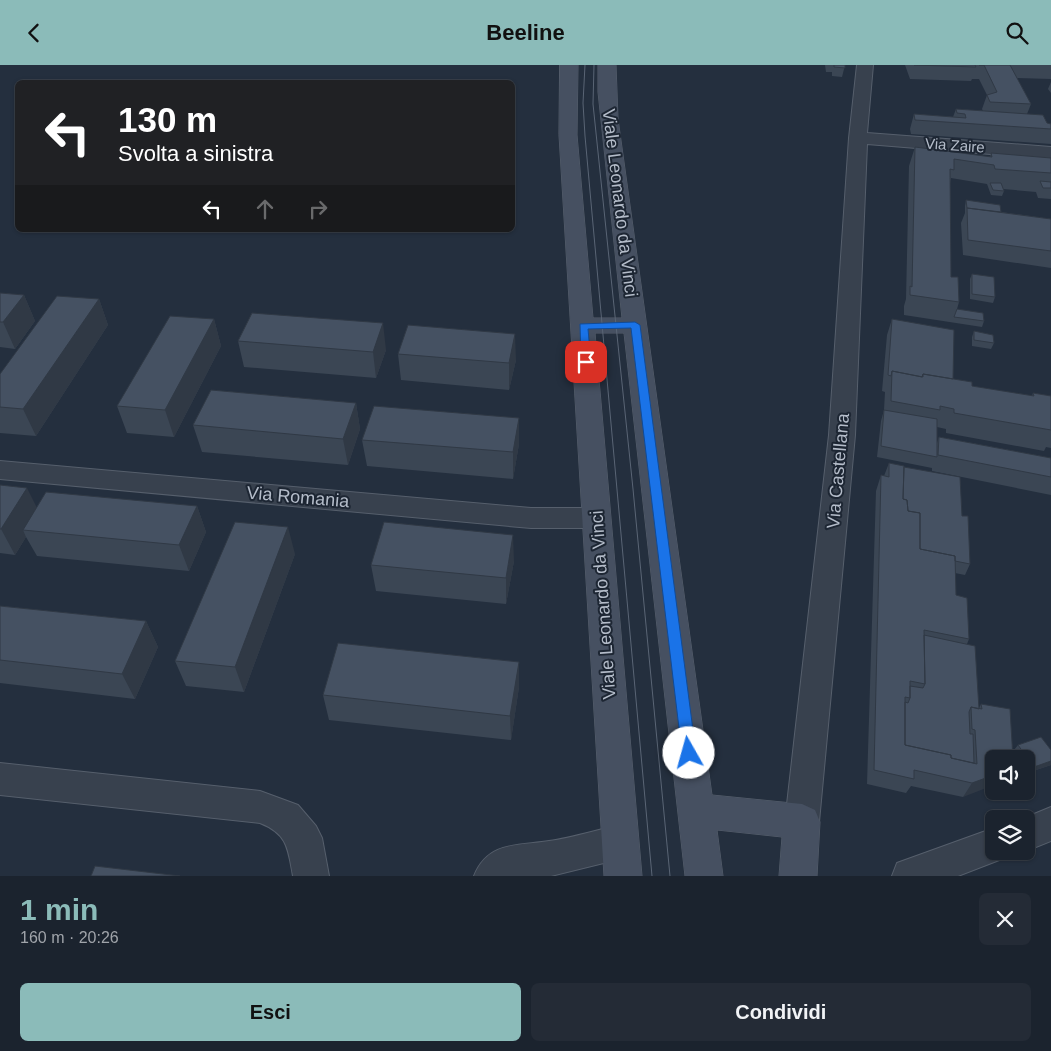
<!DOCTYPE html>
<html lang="it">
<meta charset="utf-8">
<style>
body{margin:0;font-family:Helvetica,sans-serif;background:#242b36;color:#f1f3f6;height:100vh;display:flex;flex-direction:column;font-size:19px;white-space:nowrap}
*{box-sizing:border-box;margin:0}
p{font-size:16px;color:#a0a4aa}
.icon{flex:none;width:28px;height:28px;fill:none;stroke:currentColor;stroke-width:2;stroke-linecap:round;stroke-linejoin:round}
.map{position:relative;height:811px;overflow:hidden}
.panel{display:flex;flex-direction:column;background:#1b232e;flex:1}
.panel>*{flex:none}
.guide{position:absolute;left:15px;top:15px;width:500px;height:152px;border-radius:8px;box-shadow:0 1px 4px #0004,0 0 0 1px #39404a;background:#202124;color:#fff;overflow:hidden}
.fabs{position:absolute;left:985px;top:685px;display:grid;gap:10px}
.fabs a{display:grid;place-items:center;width:50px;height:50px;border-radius:8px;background:#1b232e;box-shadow:0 1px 4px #0004,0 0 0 1px #39404a;font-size:25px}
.pin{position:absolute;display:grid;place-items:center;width:42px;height:42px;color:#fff;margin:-21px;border-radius:10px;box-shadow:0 2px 8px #0006}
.me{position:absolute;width:55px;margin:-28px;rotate:353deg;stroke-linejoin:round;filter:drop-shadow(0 0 4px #0008)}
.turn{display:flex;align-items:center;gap:18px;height:105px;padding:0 20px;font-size:22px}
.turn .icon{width:65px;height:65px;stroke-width:2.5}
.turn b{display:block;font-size:35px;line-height:42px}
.lanes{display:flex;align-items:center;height:48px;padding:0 20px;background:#0003;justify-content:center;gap:25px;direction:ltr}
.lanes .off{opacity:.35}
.round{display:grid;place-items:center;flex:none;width:52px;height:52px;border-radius:8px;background:#242b36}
.headline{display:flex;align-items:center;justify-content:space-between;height:85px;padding:0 20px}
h1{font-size:30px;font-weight:600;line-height:38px;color:#8bbbb9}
.button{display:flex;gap:10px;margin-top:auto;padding:10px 20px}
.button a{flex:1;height:58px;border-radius:8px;background:#8bbbb9;color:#111;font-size:20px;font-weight:600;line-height:58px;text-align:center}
.button a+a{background:#242b36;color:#f1f3f6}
header{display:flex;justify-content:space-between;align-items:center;height:65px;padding:0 20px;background:#8bbbb9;color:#111;font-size:22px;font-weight:600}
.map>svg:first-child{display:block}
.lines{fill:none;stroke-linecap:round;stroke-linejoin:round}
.street-casing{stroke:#565f6c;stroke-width:2}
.secondary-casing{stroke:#565f6c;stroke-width:1}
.street{fill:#38414e;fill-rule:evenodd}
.secondary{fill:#465061;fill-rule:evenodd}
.tram{stroke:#5a6575;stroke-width:1}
.wall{fill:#3b4654}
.shaded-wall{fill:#303945}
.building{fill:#455162;stroke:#303945}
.route{fill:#1a73e8;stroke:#114b97}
.labels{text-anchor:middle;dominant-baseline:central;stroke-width:4;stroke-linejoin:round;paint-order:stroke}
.far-street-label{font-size:15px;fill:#b4bcc9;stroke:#1d2633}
.street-label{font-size:18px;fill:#b4bcc9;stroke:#1d2633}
</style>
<header><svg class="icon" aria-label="back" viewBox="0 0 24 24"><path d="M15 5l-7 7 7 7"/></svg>Beeline<svg class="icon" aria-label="search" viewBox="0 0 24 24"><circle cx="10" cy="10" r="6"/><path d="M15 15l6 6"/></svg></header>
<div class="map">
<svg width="1051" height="811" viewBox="0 0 1051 811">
<rect width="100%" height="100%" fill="#242f3e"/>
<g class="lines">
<defs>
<path id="street" d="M857 0H873L867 68 1051 82V94L867 79 855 370 819 757 814 769 802 774 790 769 785 757 829 370 849 73Z
M0 396 531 443H596L606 446 610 453 606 460 596 463H531L0 414Z
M0 698 260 726 298 740 316 761 322 773 329 811H293C288 784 288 769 260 758L0 730Z
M1051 742V776L1026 786V754H1022Z
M620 760 633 765 638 777 633 789 620 794 551 811H474C488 776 518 781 549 776 572 773 596 765 620 760Z
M994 763V786H1009L1007 792 958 811H892L897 798Z"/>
<path id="secondary" d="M560 0H578L577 70 593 253H622L598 27V0H616L618 54 712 730 802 739 815 745 820 757 817 811H779L782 772 717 765 723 811H685L624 268H595L642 811H604L559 70Z"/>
</defs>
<use href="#street" class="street-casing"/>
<use href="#secondary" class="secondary-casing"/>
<use href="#street" class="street"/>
<use href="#secondary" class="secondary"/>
<path class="tram" d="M585 0 583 38 585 71 652 811
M594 0 593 39 633 424 670 811"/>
</g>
<path class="wall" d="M825 0H845L842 12 832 11V7H826Z
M905 0H1051V14L1017 13 1031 39 1027 49 1047 58 1051 59V79L911 69 910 64 914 49 953 52 956 44 983 46 982 44 987 30 979 14H972L971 16 910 14Z
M1051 17V28L1048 24Z
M915 82 990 92 991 88 1051 93V134L1038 133 1036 127 1003 124 1004 126 1002 131 991 130 987 119 951 113 950 118 951 212 959 237 957 244 984 256 982 262 904 250V241L906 234 909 101Z
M966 135 1001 147 1051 154V203L963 190 961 158 965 148V141Z
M972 209 995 232 993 238 970 234V214Z
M0 228 24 230 35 256 15 284 0 282Z
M99 234 108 260 36 371 0 368V309Z
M214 254 221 281 174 372 127 368 117 341Z
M892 254 953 314 972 321 1032 331 1033 328 1051 331V383L1046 382 1044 386 946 368V364L937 362V378L939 372 1051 393V430L932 406V403L877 392 881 356 884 345 885 327 882 326 887 270Z
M974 266 994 278 991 284 972 281V272Z
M238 276 386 285 376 313 244 302Z
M398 289 516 295 509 325 401 315Z
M356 338 360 364 348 400 202 387 193 360Z
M362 375 519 379 513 414 367 401Z
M889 398 904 402 962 451 970 499 965 510 955 508 956 530 969 574 967 579 979 643 981 639 1013 694 963 732 911 721 906 728 867 719 876 426 881 410 884 411Z
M0 420 36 442 197 441 206 467 189 506 37 491 26 472 15 490 0 488Z
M295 489 244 627 186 621 175 596Z
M514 496 506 539 376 526 371 500Z
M0 541 146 556 158 582 135 634 0 618Z
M519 622 511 675 329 655 323 630Z
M1018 680 1051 685V700L1030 707 1026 702V694H1020L1014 685Z"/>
<path class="shaded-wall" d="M24 230 35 256 15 284 3 257Z
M99 234 108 260 36 371 23 344Z
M214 254 221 281 174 372 165 345Z
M383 258 386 285 376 313 373 287Z
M515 269 516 295 509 325V298Z
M356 338 360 364 348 400 343 374Z
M519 353V379L513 414V387Z
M27 423 40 449 23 465 26 472 15 490 1 464Z
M197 441 206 467 189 506 179 480Z
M288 462 295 489 244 627 235 602Z
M513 470 514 496 506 539V513Z
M146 556 158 582 135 634 122 609Z
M519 597V622L511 675 510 651Z
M1051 696V700L1030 707 1034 702Z
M994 710V720L963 732 972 718Z"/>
<path class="building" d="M834 0H845V3L834 2Z
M914 0H975L976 2Z
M979 0H1010L1031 39 990 37 987 30 997 27 984 0Z
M956 44 1043 50 1047 58 1051 59V64L915 55 914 49 966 53 965 49 957 48Z
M915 82 992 92 991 88 1051 93V108L995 104 994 100 954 94V105L950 104 951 212H958L959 237 910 230V221L912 222Z
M1040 116 1051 117V123H1043Z
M990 118H1001L1004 126 993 125Z
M966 135 1000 140 1001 147 967 143Z
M967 143 1051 154V186L968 175Z
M972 209 994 212 995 232 972 229Z
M0 228 24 230 3 257H0Z
M57 231 99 234 23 344 0 342V309Z
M957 244 983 248 984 256 954 252Z
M252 248 383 258 373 287 238 276Z
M170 251 214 254 165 345 117 341Z
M892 254 954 265 953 314 923 309 922 312 892 306 891 311 888 310Z
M408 260 515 269 509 298 398 289Z
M974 266 993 270 994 278 974 275Z
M892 306 923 312V309L972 317V321L1034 331 1033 328 1051 331V365L954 348V344L940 341V345L891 336Z
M211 325 356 338 343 374 193 360Z
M374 341 519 353 513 387 362 375Z
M884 345 937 354V392L881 381Z
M939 372 1051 393V412L938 390Z
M889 398 904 401 903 434 907 435 908 446 920 448V484L955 491 956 530 967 533 969 574 924 565 925 619 910 616V633L905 632V680L951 690V693L977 699 975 665 972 664 971 642 982 644 981 639 1010 644 1013 694H994V710L972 718 914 705V714L874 705 881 410 889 412Z
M904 402 960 412 962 451H968L970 499 955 496V491L920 484V448L908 446 907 435 903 434Z
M0 420 27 423 1 464H0Z
M46 427 197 441 179 480 23 465Z
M235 457 288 462 235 602 175 596Z
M384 457 513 470 506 513 371 500Z
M0 541 146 556 122 609 0 595Z
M924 570 975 581 979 644 971 642 969 647 970 669H973L974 698 951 693V690L905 680V637L908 638 910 633V621L923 623 925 619Z
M338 578 519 597 510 651 323 630Z
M1041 672 1051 685V696L1034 702 1018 680Z
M95 801 180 811H91Z"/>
<path class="route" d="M635 257 640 260 696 688 694 693 689 695 684 693 682 688 631 263 588 264 591 297 586 301 581 297 580 259Z"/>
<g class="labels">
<g class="far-street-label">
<text transform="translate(955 80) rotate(4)">Via Zaire</text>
</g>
<g class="street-label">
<text transform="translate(620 138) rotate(83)">Viale Leonardo da Vinci</text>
<text transform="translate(838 406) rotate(-85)">Via Castellana</text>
<text transform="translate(298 432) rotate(5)">Via Romania</text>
<text transform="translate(603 540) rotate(-94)">Viale Leonardo da Vinci</text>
</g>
</g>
</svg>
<div class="fabs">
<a><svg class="icon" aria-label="sound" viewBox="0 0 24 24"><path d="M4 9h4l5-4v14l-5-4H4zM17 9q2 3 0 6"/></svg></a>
<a><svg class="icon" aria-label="layers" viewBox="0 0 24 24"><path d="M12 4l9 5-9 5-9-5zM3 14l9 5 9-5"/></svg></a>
</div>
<div class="pin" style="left:586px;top:297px;background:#d93025"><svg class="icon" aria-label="arrive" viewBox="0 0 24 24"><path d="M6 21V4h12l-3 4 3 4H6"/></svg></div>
<svg class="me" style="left:689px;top:688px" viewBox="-20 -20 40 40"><circle r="19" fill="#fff"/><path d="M0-13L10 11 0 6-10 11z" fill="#1a73e8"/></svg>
<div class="guide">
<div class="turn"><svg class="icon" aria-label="left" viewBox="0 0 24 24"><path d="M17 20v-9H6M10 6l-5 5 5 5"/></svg><div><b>130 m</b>Svolta a sinistra</div></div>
<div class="lanes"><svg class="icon" aria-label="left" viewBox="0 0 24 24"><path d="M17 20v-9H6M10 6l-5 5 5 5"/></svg><svg class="icon off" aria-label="ahead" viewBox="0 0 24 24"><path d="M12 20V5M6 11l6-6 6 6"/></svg><svg class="icon off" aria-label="right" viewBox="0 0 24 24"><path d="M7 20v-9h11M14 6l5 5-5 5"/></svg></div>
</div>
</div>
<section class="panel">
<div class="headline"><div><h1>1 min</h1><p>160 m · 20:26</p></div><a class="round"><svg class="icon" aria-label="close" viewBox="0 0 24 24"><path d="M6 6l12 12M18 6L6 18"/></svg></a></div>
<div class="button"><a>Esci</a><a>Condividi</a></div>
</section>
